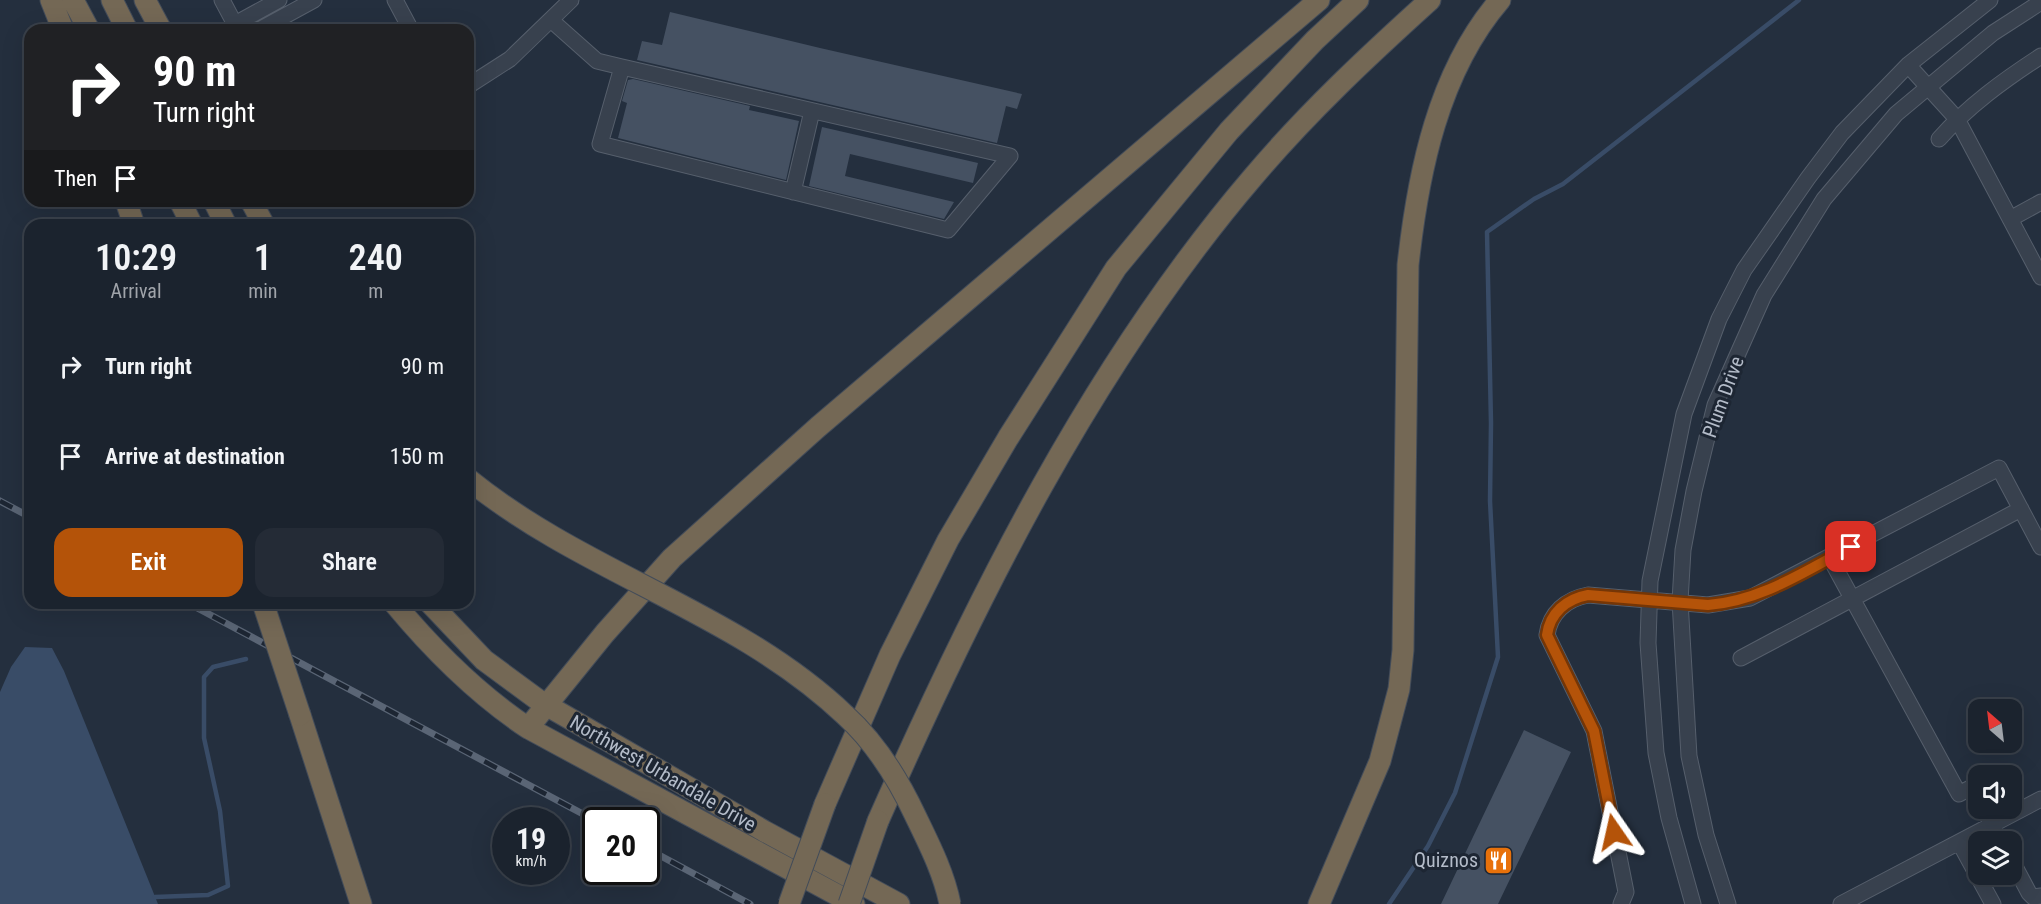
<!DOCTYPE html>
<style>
body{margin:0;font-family:"Roboto Condensed",sans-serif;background:#242b36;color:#f1f3f6;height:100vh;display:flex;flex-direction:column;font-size:22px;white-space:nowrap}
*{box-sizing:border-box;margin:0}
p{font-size:20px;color:#a0a4aa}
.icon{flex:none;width:33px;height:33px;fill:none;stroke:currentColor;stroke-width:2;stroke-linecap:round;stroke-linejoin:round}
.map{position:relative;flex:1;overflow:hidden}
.details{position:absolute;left:24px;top:219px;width:450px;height:390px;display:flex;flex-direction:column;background:#1b232e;border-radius:18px;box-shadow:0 6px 24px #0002,0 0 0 2px #39404a}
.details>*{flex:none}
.top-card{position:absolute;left:24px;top:24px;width:450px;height:183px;border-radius:18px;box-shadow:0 6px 24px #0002,0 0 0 2px #39404a;background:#202124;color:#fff;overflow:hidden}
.needle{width:39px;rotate:332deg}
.buttons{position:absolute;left:1968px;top:699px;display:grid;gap:12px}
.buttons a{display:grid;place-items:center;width:54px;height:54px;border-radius:12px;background:#1b232e;box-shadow:0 6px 24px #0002,0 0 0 2px #39404a;font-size:30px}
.speed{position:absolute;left:492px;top:807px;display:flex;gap:12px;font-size:30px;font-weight:700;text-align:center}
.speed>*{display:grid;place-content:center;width:78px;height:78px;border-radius:50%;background:#1b232e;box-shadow:0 6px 24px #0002,0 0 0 2px #39404a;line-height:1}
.speed small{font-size:15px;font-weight:400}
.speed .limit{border:3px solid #111;border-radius:9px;background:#fff;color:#111}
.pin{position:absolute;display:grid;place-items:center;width:51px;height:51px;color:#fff;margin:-26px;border-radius:12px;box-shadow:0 3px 9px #0006}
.me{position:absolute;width:66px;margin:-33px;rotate:349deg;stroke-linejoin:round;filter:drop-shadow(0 0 4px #0008)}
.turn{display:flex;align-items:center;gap:21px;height:126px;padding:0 30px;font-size:27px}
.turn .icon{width:78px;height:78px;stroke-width:2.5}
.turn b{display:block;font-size:42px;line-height:51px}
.then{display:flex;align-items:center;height:57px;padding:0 30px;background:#0003;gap:12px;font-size:22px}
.eta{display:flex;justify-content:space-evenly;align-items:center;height:102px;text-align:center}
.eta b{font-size:36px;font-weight:600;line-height:42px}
.cta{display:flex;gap:12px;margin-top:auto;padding:12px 30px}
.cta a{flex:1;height:69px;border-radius:18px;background:#b45309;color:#fff;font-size:24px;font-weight:600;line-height:69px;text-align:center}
.cta a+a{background:#242b36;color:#f1f3f6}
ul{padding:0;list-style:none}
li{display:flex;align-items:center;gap:18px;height:90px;padding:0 30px}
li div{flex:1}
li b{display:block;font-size:22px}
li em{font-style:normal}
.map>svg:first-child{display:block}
.water{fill:#394c67}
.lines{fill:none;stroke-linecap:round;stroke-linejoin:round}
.stream{stroke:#394c67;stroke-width:4.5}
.building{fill:#455162}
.minor-casing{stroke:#565f6c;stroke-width:17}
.highway-casing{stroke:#434c59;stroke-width:23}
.minor{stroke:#38414e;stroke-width:15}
.highway{stroke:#746855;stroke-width:21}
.rail-casing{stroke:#5a6575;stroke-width:7}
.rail{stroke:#1d2633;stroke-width:4.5;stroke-dasharray:14;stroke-linecap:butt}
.highway-bridge-casing{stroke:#434c59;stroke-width:23;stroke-linecap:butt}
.highway-bridge{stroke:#746855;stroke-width:21}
.route-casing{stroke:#753606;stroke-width:15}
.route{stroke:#b45309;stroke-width:10}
.labels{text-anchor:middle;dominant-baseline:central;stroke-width:6;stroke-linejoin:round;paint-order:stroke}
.street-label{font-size:20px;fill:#b4bcc9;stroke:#1d2633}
.poi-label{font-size:20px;fill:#b4bcc9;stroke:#1d2633;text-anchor:end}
</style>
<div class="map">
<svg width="2041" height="904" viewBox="0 0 2041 904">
<rect width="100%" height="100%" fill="#242f3e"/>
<path class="water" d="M25 647 52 648 64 671 158 904H0V692L11 667Z"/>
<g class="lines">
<path class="stream" d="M155 897 208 895 228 886 220 811 204 738V677L213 667 246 659
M1389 904 1428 846 1455 793 1498 657 1490 501 1491 423 1487 232 1534 199 1563 184 1799 0"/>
</g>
<path class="building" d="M670 12 820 48 1022 94 1017 109 1006 106 997 143 637 60 642 41 662 45Z
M633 79 750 106 749 110 799 121 786 180 618 138 627 103 622 101 628 80Z
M822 127 978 163 973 183 850 154 845 176 954 202 944 219 809 186Z
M1524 730 1571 752 1498 904H1441Z"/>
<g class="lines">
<defs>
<path id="minor" d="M222 0 238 30
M395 0 411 30
M552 21 597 61 622 67 1010 156 948 230 600 144 622 67
M235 24 279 0
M259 30 314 0
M1908 65 1957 119 2041 277
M468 86 510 59 571 0
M1939 139C1968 106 2004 80 2041 56
M793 192 812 111
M2010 219 2041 202
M1830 558 1959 794 1972 787 1978 800
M1741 658 2021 509
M1983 808 2001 842
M1959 842 1993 904
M2012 861 2029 893 2033 897 2041 896
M1621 904 1626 892 1594 731 1547 635C1550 613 1566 599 1588 595L1708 605 1750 598 1999 468 2041 547
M1693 904 1669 818 1656 753 1648 643 1650 581 1684 414 1719 319 1744 270 1808 178 1842 133 1908 65 1990 0
M1728 904 1706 835 1689 756 1680 601 1683 550 1694 491 1715 405 1764 295 1824 199 1896 114 1993 33 2041 2
M1841 904 2041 799"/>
<path id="highway" d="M51 0 63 30
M73 0 89 30
M112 0 127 30
M145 0 161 30
M126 201 134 225
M180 201 192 225
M214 201 226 225
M251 201 264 225
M394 603C433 650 477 694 528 728L854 904
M430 603 484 660 541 702 764 831 899 904
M300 715 361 904
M528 728 605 633 672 558 818 427 1319 0
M825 804 890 655 948 540 1008 438 1116 268 1229 131 1315 40 1358 0
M878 821C977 597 1093 364 1253 177 1307 113 1368 56 1430 0
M1319 904 1380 761 1399 689 1403 650 1408 265C1418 173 1438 72 1500 0"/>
</defs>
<use href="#minor" class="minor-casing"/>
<use href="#highway" class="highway-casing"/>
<use href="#minor" class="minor"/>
<use href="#highway" class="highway"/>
<defs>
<path id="rail" d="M0 501 30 517
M188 603 596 821
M646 848 750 904"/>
</defs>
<use href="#rail" class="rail-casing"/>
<use href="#rail" class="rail"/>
<defs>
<path id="highway-bridge" d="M468 479C585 574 737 612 845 715 875 742 898 779 915 815 929 844 944 873 950 904
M263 603 300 715
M789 904 825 804
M849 904 878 821"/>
</defs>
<use href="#highway-bridge" class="highway-bridge-casing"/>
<use href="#highway-bridge" class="highway-bridge"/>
</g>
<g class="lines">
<defs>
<path id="route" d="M1614 832 1594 731 1547 635C1550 613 1566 599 1588 595L1708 605C1761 601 1805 571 1851 547"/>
</defs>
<use href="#route" class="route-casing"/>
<use href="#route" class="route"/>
</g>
<defs>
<symbol id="restaurant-square" viewBox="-11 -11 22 22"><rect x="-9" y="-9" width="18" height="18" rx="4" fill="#e8710a" stroke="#1d2633"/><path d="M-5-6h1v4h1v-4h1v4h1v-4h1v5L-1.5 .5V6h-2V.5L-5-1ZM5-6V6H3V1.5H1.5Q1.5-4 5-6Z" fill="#fff"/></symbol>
</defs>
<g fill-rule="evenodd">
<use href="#restaurant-square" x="1482" y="844" width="33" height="33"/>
</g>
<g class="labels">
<g class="street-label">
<text transform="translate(1723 397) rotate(-70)">Plum Drive</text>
<text transform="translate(663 773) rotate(30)">Northwest Urbandale Drive</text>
</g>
<g class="poi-label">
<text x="1478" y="860">Quiznos</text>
</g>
</g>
</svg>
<div class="buttons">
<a><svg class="needle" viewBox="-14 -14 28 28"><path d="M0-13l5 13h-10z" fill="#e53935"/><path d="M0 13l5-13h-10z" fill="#a0a4aa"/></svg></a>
<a><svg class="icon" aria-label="sound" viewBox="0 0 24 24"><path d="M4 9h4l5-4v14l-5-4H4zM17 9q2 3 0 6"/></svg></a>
<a><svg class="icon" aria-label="layers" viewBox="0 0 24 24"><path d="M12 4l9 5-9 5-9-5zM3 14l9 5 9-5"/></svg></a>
</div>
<div class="speed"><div>19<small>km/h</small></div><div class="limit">20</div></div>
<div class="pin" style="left:1851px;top:547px;background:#d93025"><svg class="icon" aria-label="arrive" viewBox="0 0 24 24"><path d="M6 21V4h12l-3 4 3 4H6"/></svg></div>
<svg class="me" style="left:1614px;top:832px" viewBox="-20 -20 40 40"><path d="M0-17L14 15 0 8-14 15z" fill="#b45309" stroke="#fff" stroke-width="4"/></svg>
<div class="top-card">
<div class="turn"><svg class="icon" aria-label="right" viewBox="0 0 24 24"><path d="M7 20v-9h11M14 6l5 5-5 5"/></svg><div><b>90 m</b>Turn right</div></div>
<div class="then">Then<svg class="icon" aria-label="arrive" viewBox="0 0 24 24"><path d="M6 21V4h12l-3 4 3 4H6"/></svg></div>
</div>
<section class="details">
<div class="eta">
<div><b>10:29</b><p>Arrival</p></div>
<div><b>1</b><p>min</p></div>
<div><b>240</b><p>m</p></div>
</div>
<ul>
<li><svg class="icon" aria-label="right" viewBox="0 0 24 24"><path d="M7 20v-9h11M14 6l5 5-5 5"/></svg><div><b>Turn right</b></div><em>90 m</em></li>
<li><svg class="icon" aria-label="arrive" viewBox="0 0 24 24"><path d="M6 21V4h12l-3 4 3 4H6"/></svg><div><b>Arrive at destination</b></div><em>150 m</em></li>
</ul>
<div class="cta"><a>Exit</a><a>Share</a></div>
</section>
</div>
